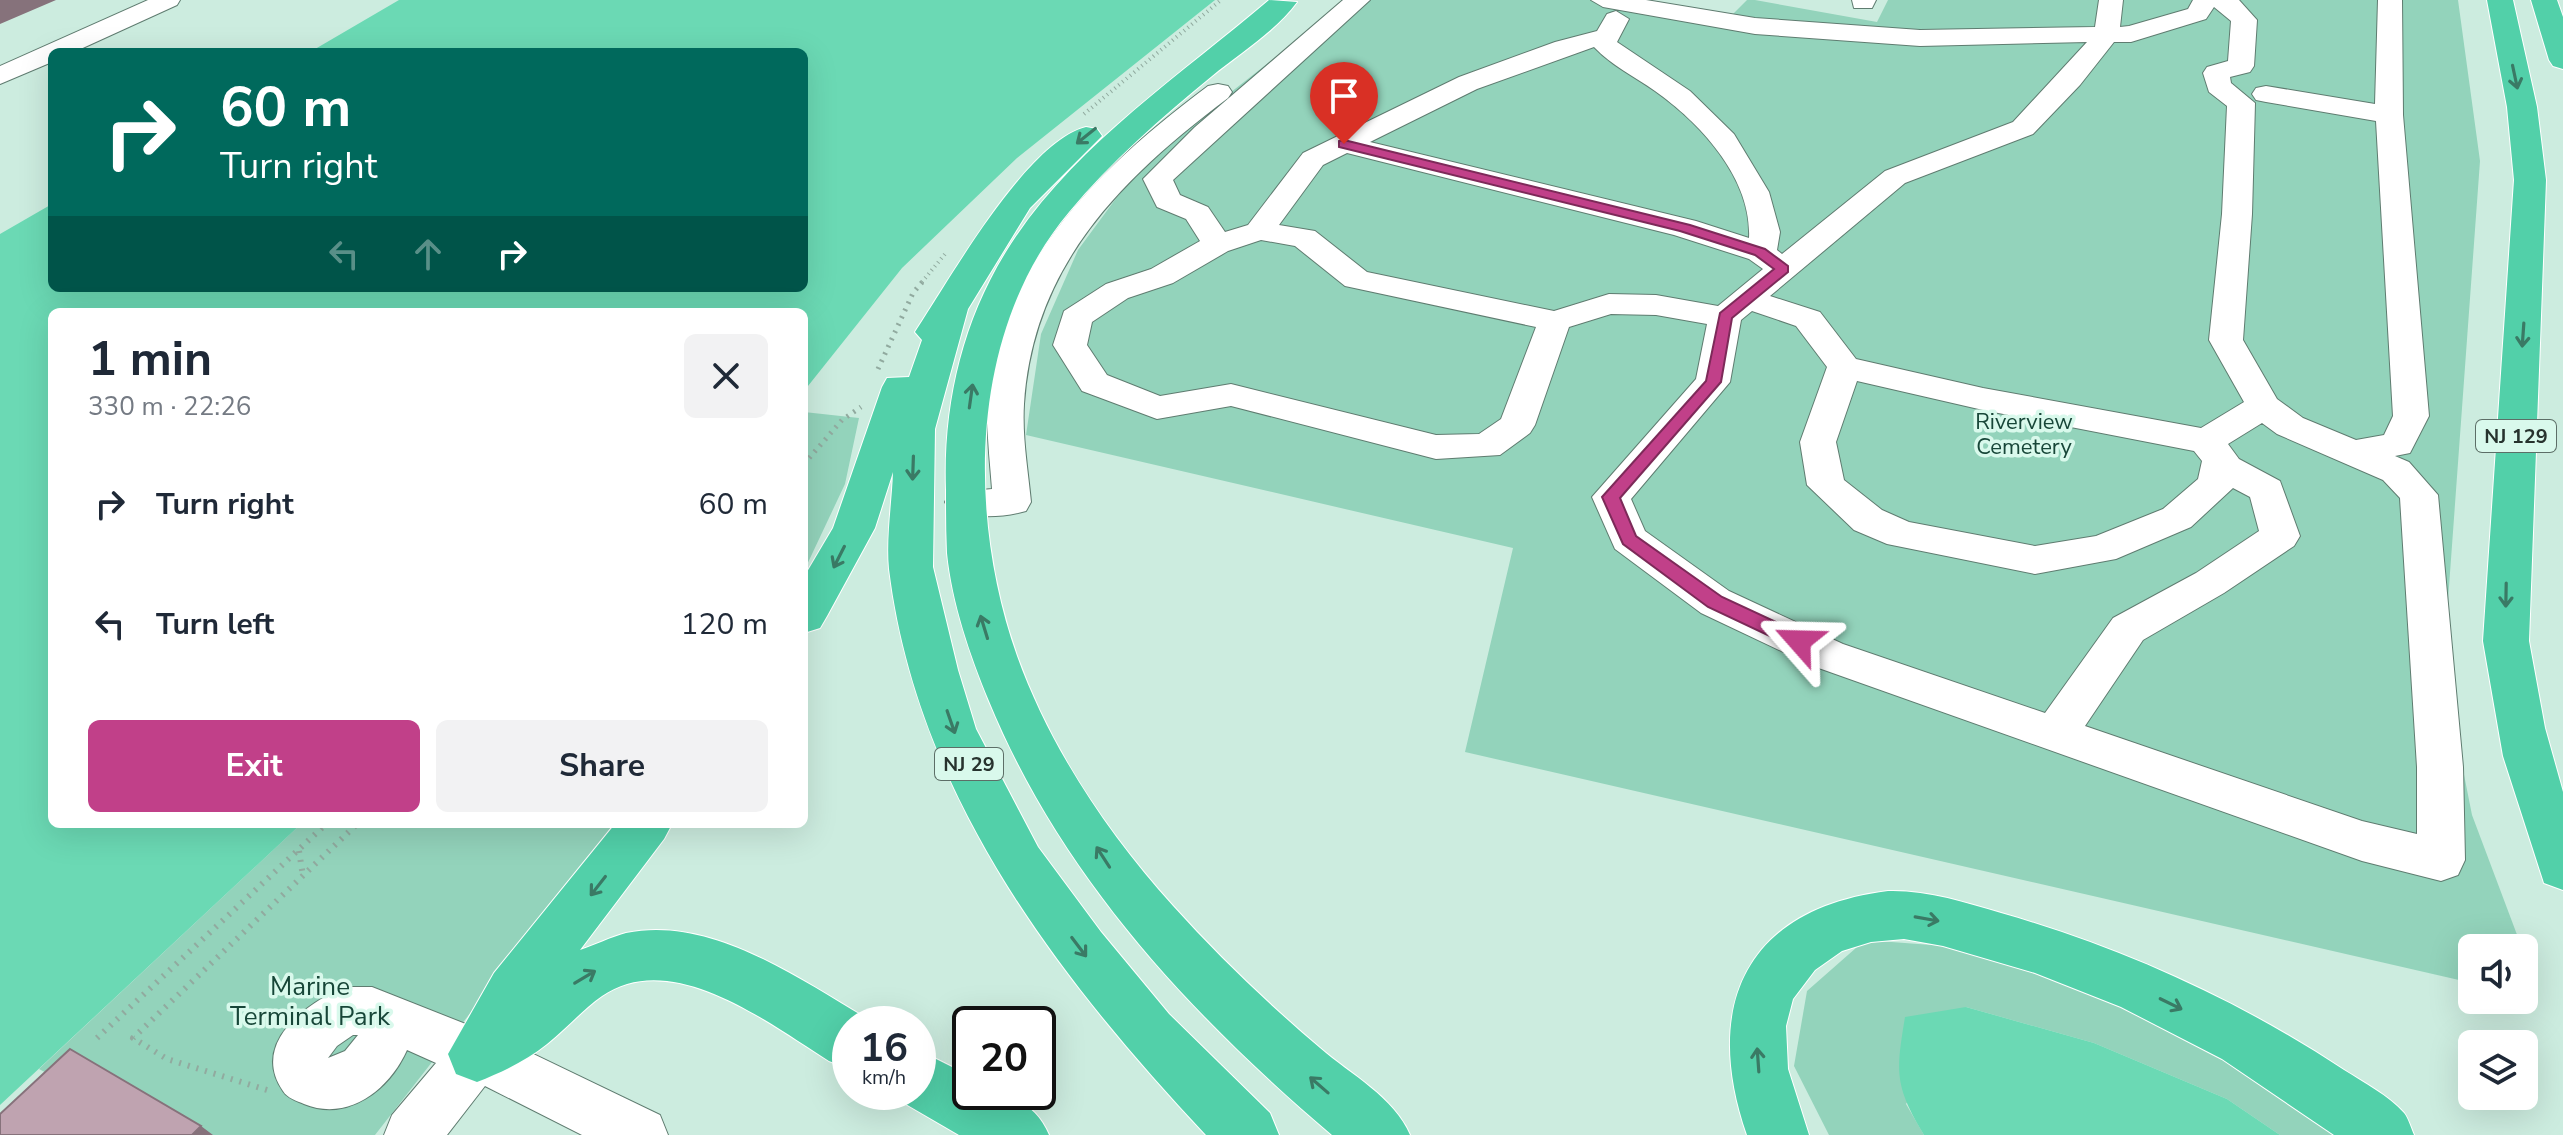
<!DOCTYPE html>
<meta charset="utf-8">
<style>
body{margin:0;font-family:"Nunito Sans",sans-serif;background:#f2f2f3;color:#1f2937;height:100vh;display:flex;flex-direction:column;font-size:30px;white-space:nowrap}
*{box-sizing:border-box;margin:0}
p{font-size:26px;color:#747a83}
.icon{flex:none;width:44px;height:44px;fill:none;stroke:currentColor;stroke-width:2;stroke-linecap:round;stroke-linejoin:round}
.map{position:relative;flex:1;overflow:hidden}
.details{position:absolute;left:48px;top:308px;width:760px;height:520px;display:flex;flex-direction:column;background:#fff;border-radius:12px;box-shadow:0 8px 32px #0002}
.details>*{flex:none}
.banner{position:absolute;left:48px;top:48px;width:760px;height:244px;border-radius:12px;box-shadow:0 8px 32px #0002;background:#00695c;color:#fff;overflow:hidden}
.controls{position:absolute;left:2458px;top:934px;display:grid;gap:16px}
.controls a{display:grid;place-items:center;width:80px;height:80px;border-radius:12px;background:#fff;box-shadow:0 8px 32px #0002;font-size:40px}
.speed{position:absolute;left:832px;top:1006px;display:flex;gap:16px;font-size:40px;font-weight:700;text-align:center}
.speed>*{display:grid;place-content:center;width:104px;height:104px;border-radius:50%;background:#fff;box-shadow:0 8px 32px #0002;line-height:1}
.speed small{font-size:20px;font-weight:400}
.speed .limit{border:4px solid #111;border-radius:12px;background:#fff;color:#111}
.pin{position:absolute;display:grid;place-items:center;width:68px;height:68px;color:#fff;margin:-82px -34px;border-radius:50% 50% 50% 0;rotate:-45deg;box-shadow:0 0 8px #0007}
.pin .icon{rotate:45deg}
.me{position:absolute;width:88px;margin:-44px;rotate:295deg;stroke-linejoin:round;filter:drop-shadow(0 0 6px #0008)}
.turn{display:flex;align-items:center;gap:28px;height:168px;padding:0 40px;font-size:36px}
.turn .icon{width:104px;height:104px;stroke-width:2.5}
.turn b{display:block;font-size:56px;line-height:68px}
.lanes{display:flex;align-items:center;height:76px;padding:0 40px;background:#0003;justify-content:center;gap:40px;direction:ltr}
.lanes .off{opacity:.35}
.round{display:grid;place-items:center;flex:none;width:84px;height:84px;border-radius:12px;background:#f2f2f3}
.summary{display:flex;align-items:center;justify-content:space-between;height:136px;padding:0 40px}
h1{font-size:48px;font-weight:700;line-height:60px}
.primary-button{display:flex;gap:16px;margin-top:auto;padding:16px 40px}
.primary-button a{flex:1;height:92px;border-radius:12px;background:#c14089;color:#fff;font-size:32px;font-weight:700;line-height:92px;text-align:center}
.primary-button a+a{background:#f2f2f3;color:#1f2937}
ul{padding:0;list-style:none}
li{display:flex;align-items:center;gap:24px;height:120px;padding:0 40px}
li div{flex:1}
li b{display:block;font-size:30px}
li em{font-style:normal}
.map>svg:first-child{display:block}
.green{fill:#93d3bb}
.water{fill:#6bd9b4}
.lines{fill:none;stroke-linecap:round;stroke-linejoin:round}
.minor-casing{stroke:#5f7c70;stroke-width:2}
.highway-casing{stroke:#fff;stroke-width:2}
.path-far2{stroke:#91aa9f;stroke-width:4;stroke-dasharray:1 4;stroke-linecap:butt}
.path-far1{stroke:#91aa9f;stroke-width:5;stroke-dasharray:2 6;stroke-linecap:butt}
.path{stroke:#91aa9f;stroke-width:6;stroke-dasharray:2 7;stroke-linecap:butt}
.minor{fill:#fff;fill-rule:evenodd}
.highway{fill:#52d0a9;fill-rule:evenodd}
.shaded-wall{fill:#86727b}
.building{fill:#bfa3b0;stroke:#86727b;stroke-width:2}
.oneway{stroke:#3a7a65}
.route{fill:#c14089;stroke:#7d2a59;stroke-width:2}
.labels{text-anchor:middle;dominant-baseline:central;stroke-width:7;stroke-linejoin:round;paint-order:stroke}
.shield{fill:#d9f9ec;stroke:#5c6e67;stroke-width:2}
.shield-label{font-size:20px;font-weight:bold;fill:#27332e}
.park-label{font-size:22px;fill:#174638;stroke:#d9f9ec}
.near-park-label{font-size:26px;fill:#174638;stroke:#d9f9ec}
</style>
<div class="map">
<svg width="2563" height="1135" viewBox="0 0 2563 1135">
<rect width="100%" height="100%" fill="#ccecdf"/>
<path class="green" d="M1349 0H1631L1728 19 1747 0H1755L1877 22 1888 0H2458L2480 161 2443 669 2472 815 2522 948H2472V983L1465 752 1513 548 1026 435 1041 334 1078 250 1131 178 1203 114Z
M804 412 859 418 845 484 804 571Z
M301 824H618L375 1135H163L39 1069Z
M1865 940 1998 950 2221 1044 2338 1135H2280L2227 1099 2094 1043 1966 1007 1906 1104 1924 1135H1829L1794 1066 1807 991Z"/>
<path class="water" d="M399 0H1215L1017 158 902 268 804 391V312H52V824H301L0 1105V234L52 204V288H804V52H310Z
M1966 1007 2094 1043 2227 1099 2280 1135H1924C1894 1085 1896 1072 1905 1017Z"/>
<g class="lines">
<defs>
<path id="minor" d="M148 0H180L177 5 74 52H52V62L0 84V66Z
M1343 0H1370L1173 180 1180 195 1208 207 1225 232 1248 225 1303 153 1459 77 1555 42 1597 31 1607 14 1616 11 1629 19 1617 42 1690 91 1734 134 1769 192 1780 232 1777 250 1782 254 1885 171 2013 122 2087 42 1920 46 1755 34 1603 7 1591 0H1646L1755 18 1920 30 2095 27 2099 0H2123L2120 27 2129 26 2188 9 2193 0H2239L2257 20 2254 66 2250 72 2230 77 2231 83 2255 103 2252 214 2243 340 2277 399 2303 418 2356 440 2384 435 2393 416 2376 121 2266 102 2256 100 2252 94 2256 88 2266 86 2375 104 2378 0H2402L2403 115 2429 416 2410 453 2395 456 2409 462 2438 495 2463 767 2465 860 2458 875 2441 881 2362 861 1813 666 1701 613 1615 549 1592 497 1696 379 1707 324 1656 315 1611 314 1569 327 1535 425 1530 433 1500 455 1436 459 1231 406 1157 419 1082 391 1053 345 1064 311 1106 284 1151 269 1200 241 1186 219 1157 207 1143 179 1195 127ZM2214 7 2231 21 2228 61 2207 67 2203 73 2209 92 2227 106 2222 214 2209 340 2244 402 2201 428 1983 388 1856 359 1820 312 1770 296 1905 183 2033 134 2080 85 2114 42H2131L2206 19ZM1594 47C1612 66 1634 76 1655 91 1700 123 1752 178 1749 238L1696 221 1370 142 1477 89ZM1347 153 1674 235 1749 259 1763 269 1718 306 1656 295 1609 294 1554 311 1367 272 1315 231 1279 225 1323 165ZM1261 240 1295 246 1345 286 1536 327 1501 419 1479 434 1436 435 1231 384 1160 396 1107 375 1087 345 1092 322 1128 298 1173 283 1228 251ZM1752 311 1796 326 1827 367 1800 442 1807 485 1854 530 1887 544 2035 574 2116 559 2191 527 2233 488 2250 497 2259 531 2196 573 2113 618 2045 713 1843 644 1729 591 1645 531 1631 499 1730 382 1741 320ZM1857 381 1983 410 2194 451 2202 461 2198 479 2163 509 2096 536 2035 546 1909 522 1882 510 1844 480 1836 442ZM2262 423 2277 434 2383 480 2400 498 2417 767V834L2362 821 2085 726 2143 640 2224 593 2294 546 2300 536 2280 481 2239 459 2228 444Z
M1852 0H1876L1872 8H1854Z
M1218 84 1228 86 1232 92 1228 98C1123 177 1033 264 1024 404 1022 437 1028 470 1031 502L1026 511C1002 518 974 518 950 511L945 502 950 493 992 489C990 461 986 432 988 403 1002 260 1100 167 1208 86Z
M346 987H372L496 1036 660 1115 668 1135H582L485 1086 447 1135H384L392 1115 436 1063 407 1050C389 1090 348 1122 304 1104 297 1101 287 1098 283 1091 250 1043 307 1002 346 987ZM353 1035H358L345 1051 328 1058 337 1046Z"/>
<path id="highway" d="M1269 0 1297 2C1276 31 1239 54 1212 76 1161 118 1111 161 1069 212 969 331 967 515 1017 656 1050 748 1108 834 1173 906 1219 957 1268 1004 1320 1048 1351 1075 1394 1097 1410 1135H1332C1190 1014 1061 876 989 701 970 655 952 603 947 553 946 532 946 511 946 490 943 403 963 318 1011 244 1076 144 1180 76 1269 0Z
M2487 0H2513L2537 107 2546 180 2529 641 2545 728 2563 792V890L2544 883 2503 756 2483 641 2514 180 2507 107Z
M2531 0H2557L2563 17V69L2553 66 2549 60Z
M1086 127 1097 129 1102 136 1030 208 968 309 935 429 933 567 958 670 976 729 1038 847 1101 932 1169 1014 1270 1113 1279 1135H1206C1056 975 917 794 889 569 886 538 892 503 893 472L875 528 827 616 820 628 804 633V577L833 528 882 387 887 378 909 377 922 340 915 332C949 281 1026 142 1086 127Z
M615 824H672L664 839 580 950C595 945 611 937 626 933 712 915 800 980 871 1021L872 1024H850V1069L829 1061C770 1024 672 947 602 996 582 1010 566 1029 547 1044 526 1061 502 1072 477 1082L456 1074 448 1054 494 973Z
M1888 891C1927 890 1964 902 2001 913 2123 948 2238 1000 2344 1070 2363 1082 2389 1096 2404 1113 2408 1118 2411 1128 2414 1135H2334L2222 1059 2121 1007 2035 973 1943 946 1904 939 1871 942 1842 951 1815 970 1793 999 1786 1026 1788 1069 1809 1135H1747C1702 1006 1745 909 1888 891Z
M918 1050 970 1076V1092C1006 1092 1034 1100 1049 1135H959L897 1099 894 1092H918Z"/>
</defs>
<use href="#minor" class="minor-casing"/>
<use href="#highway" class="highway-casing"/>
<path class="path-far2" d="M1084 114 1221 0
M922 282 945 254"/>
<path class="path-far1" d="M878 369 913 293 924 280
M804 464 842 420 861 407"/>
<path class="path" d="M299 851 303 876
M97 1038 326 824
M267 1090 167 1059 133 1038 357 824"/>
<use href="#minor" class="minor"/>
<use href="#highway" class="highway"/>
</g>
<path class="shaded-wall" d="M0 0H56L0 24Z
M201 1126 213 1135H192Z"/>
<path class="building" d="M70 1049 201 1126 192 1135H0V1114Z"/>
<defs><path id="oneway-shaft" d="M-6 0H5M1.5-3L5.5 0L1.5 3" fill="none" stroke-width="1.6" stroke-linecap="round" stroke-linejoin="round" transform="scale(2)"/></defs>
<g class="oneway">
<use href="#oneway-shaft" transform="translate(2515 77) rotate(78)"/>
<use href="#oneway-shaft" transform="translate(1086 136) rotate(141)"/>
<use href="#oneway-shaft" transform="translate(2523 335) rotate(94)"/>
<use href="#oneway-shaft" transform="translate(971 396) rotate(-82)"/>
<use href="#oneway-shaft" transform="translate(913 468) rotate(92)"/>
<use href="#oneway-shaft" transform="translate(839 557) rotate(117)"/>
<use href="#oneway-shaft" transform="translate(2506 595) rotate(91)"/>
<use href="#oneway-shaft" transform="translate(984 627) rotate(-107)"/>
<use href="#oneway-shaft" transform="translate(951 722) rotate(71)"/>
<use href="#oneway-shaft" transform="translate(1103 857) rotate(-123)"/>
<use href="#oneway-shaft" transform="translate(598 886) rotate(128)"/>
<use href="#oneway-shaft" transform="translate(1927 919) rotate(10)"/>
<use href="#oneway-shaft" transform="translate(1079 947) rotate(53)"/>
<use href="#oneway-shaft" transform="translate(585 977) rotate(-31)"/>
<use href="#oneway-shaft" transform="translate(2171 1004) rotate(26)"/>
<use href="#oneway-shaft" transform="translate(1758 1060) rotate(-94)"/>
<use href="#oneway-shaft" transform="translate(1319 1085) rotate(-139)"/>
</g>
<path class="route" d="M1344 140 1690 225 1765 249 1788 266V272L1732 318 1721 382 1620 498 1636 536 1722 597 1806 636V647H1793L1708 607 1623 544 1602 497 1706 381 1720 313 1774 269 1755 255 1680 231 1339 147V141Z"/>
<g class="labels">
<g class="shield">
<rect x="2476" y="420" width="80" height="32" rx="6"/>
<rect x="935" y="748" width="68" height="32" rx="6"/>
</g>
<g class="shield-label">
<text x="2516" y="436">NJ 129</text>
<text x="969" y="764">NJ 29</text>
</g>
<g class="park-label">
<text x="2024" y="422">Riverview<tspan x="2024" dy="25">Cemetery</tspan></text>
</g>
<g class="near-park-label">
<text x="310" y="986">Marine<tspan x="310" dy="30">Terminal Park</tspan></text>
</g>
</g>
</svg>
<div class="controls">
<a><svg class="icon" aria-label="sound" viewBox="0 0 24 24"><path d="M4 9h4l5-4v14l-5-4H4zM17 9q2 3 0 6"/></svg></a>
<a><svg class="icon" aria-label="layers" viewBox="0 0 24 24"><path d="M12 4l9 5-9 5-9-5zM3 14l9 5 9-5"/></svg></a>
</div>
<div class="speed"><div>16<small>km/h</small></div><div class="limit">20</div></div>
<div class="pin" style="left:1344px;top:144px;background:#d93025"><svg class="icon" aria-label="arrive" viewBox="0 0 24 24"><path d="M6 21V4h12l-3 4 3 4H6"/></svg></div>
<svg class="me" style="left:1799px;top:641px" viewBox="-20 -20 40 40"><path d="M0-17L14 15 0 8-14 15z" fill="#c14089" stroke="#fff" stroke-width="4"/></svg>
<div class="banner">
<div class="turn"><svg class="icon" aria-label="right" viewBox="0 0 24 24"><path d="M7 20v-9h11M14 6l5 5-5 5"/></svg><div><b>60 m</b>Turn right</div></div>
<div class="lanes"><svg class="icon off" aria-label="left" viewBox="0 0 24 24"><path d="M17 20v-9H6M10 6l-5 5 5 5"/></svg><svg class="icon off" aria-label="ahead" viewBox="0 0 24 24"><path d="M12 20V5M6 11l6-6 6 6"/></svg><svg class="icon" aria-label="right" viewBox="0 0 24 24"><path d="M7 20v-9h11M14 6l5 5-5 5"/></svg></div>
</div>
<section class="details">
<div class="summary"><div><h1>1 min</h1><p>330 m · 22:26</p></div><a class="round"><svg class="icon" aria-label="close" viewBox="0 0 24 24"><path d="M6 6l12 12M18 6L6 18"/></svg></a></div>
<ul>
<li><svg class="icon" aria-label="right" viewBox="0 0 24 24"><path d="M7 20v-9h11M14 6l5 5-5 5"/></svg><div><b>Turn right</b></div><em>60 m</em></li>
<li><svg class="icon" aria-label="left" viewBox="0 0 24 24"><path d="M17 20v-9H6M10 6l-5 5 5 5"/></svg><div><b>Turn left</b></div><em>120 m</em></li>
</ul>
<div class="primary-button"><a>Exit</a><a>Share</a></div>
</section>
</div>
